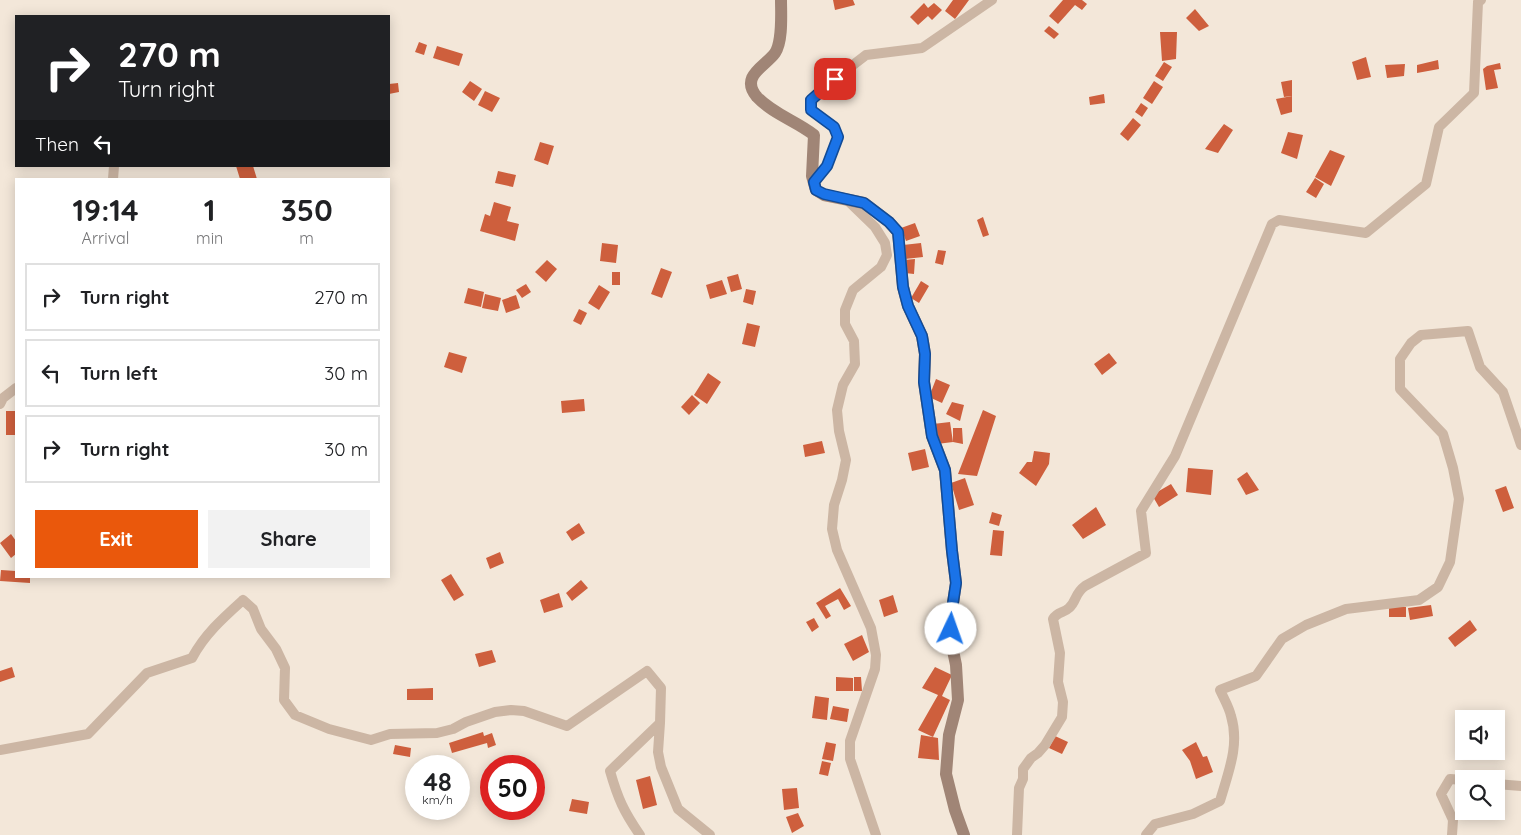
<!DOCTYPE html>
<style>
body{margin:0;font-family:Quicksand,sans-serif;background:#f2f2f2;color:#202124;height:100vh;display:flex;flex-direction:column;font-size:19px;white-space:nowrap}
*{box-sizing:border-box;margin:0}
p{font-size:16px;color:#757577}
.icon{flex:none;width:28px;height:28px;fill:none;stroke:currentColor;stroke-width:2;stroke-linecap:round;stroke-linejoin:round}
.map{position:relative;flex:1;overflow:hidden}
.sheet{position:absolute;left:15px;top:178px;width:375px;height:400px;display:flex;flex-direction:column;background:#fff;border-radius:0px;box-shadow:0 2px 12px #0003}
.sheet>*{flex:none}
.hud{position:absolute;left:15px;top:15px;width:375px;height:152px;border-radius:0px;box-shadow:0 2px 12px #0003;background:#202124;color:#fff;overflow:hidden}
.tools{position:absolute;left:1455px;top:710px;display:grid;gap:10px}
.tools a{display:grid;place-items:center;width:50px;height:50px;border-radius:0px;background:#fff;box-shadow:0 2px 12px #0003;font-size:25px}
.speed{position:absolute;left:405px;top:755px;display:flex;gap:10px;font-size:25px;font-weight:700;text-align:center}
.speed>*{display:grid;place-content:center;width:65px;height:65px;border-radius:50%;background:#fff;box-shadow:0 2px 12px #0003;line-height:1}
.speed small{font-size:12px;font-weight:400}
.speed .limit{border:8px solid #d22;background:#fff;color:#111}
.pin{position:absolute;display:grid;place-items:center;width:42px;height:42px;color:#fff;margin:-21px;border-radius:10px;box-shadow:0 2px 8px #0006}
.me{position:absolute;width:55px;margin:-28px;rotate:3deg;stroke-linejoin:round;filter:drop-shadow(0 0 4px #0008)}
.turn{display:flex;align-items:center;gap:18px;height:105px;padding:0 20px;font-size:22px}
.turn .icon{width:65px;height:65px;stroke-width:2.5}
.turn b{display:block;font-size:35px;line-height:42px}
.then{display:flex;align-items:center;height:48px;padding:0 20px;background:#0003;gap:10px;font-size:19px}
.eta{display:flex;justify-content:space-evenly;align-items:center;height:85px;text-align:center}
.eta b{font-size:30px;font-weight:700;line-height:35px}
.button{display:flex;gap:10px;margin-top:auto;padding:10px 20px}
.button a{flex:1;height:58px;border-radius:0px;background:#ea580c;color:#fff;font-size:20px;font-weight:700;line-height:58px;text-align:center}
.button a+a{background:#f2f2f2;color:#202124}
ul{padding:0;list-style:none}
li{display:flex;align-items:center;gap:15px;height:68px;margin:0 10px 8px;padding:0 10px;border:2px solid #e0e0e0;border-radius:0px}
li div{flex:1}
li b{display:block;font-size:19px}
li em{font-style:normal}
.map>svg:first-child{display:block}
.building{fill:#ce5f3d}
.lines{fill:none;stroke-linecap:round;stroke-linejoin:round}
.minor{stroke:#ccb6a4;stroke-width:10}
.secondary{stroke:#a08576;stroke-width:12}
.route-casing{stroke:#114b97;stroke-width:12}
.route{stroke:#1a73e8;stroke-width:9}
</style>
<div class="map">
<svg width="1521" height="835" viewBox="0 0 1521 835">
<rect width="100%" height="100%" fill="#f3e7d9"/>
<path class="building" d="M833 0H853L855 5 835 10Z
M953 0H969L955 19 945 11Z
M1063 0H1082L1087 4 1082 10 1075 5 1058 24 1049 16Z
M924 3 928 8 934 3 942 10 932 20 928 16 918 25 910 17Z
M1195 9 1209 26 1199 31 1186 18Z
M1049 26 1059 34 1054 39 1044 31Z
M1160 32H1177L1176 59 1162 61Z
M419 42 427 45 424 55 415 52Z
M437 46 463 54 459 66 433 58Z
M1366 57 1371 77 1357 80 1352 62Z
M1438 60 1439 69 1417 73V65Z
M1164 62 1172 67 1163 81 1155 76Z
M1500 63 1501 69 1494 70 1498 88 1486 90 1483 69 1487 66Z
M1405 64 1404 76 1387 78 1385 65Z
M1292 80V96L1284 97 1281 82Z
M470 81 482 89 474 101 462 92Z
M1154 81 1163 87 1152 104 1143 98Z
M398 83 399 92 389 94V84Z
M485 91 500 98 492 112 478 105Z
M1104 94 1105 103 1090 105 1089 97Z
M1292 96V112L1281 115 1276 99Z
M1141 103 1148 108 1142 117 1135 112Z
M1133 118 1141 125 1128 141 1120 134Z
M1224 124 1233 130 1218 153 1205 149Z
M1288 132 1303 135 1297 159 1281 153Z
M540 142 554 146 548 165 534 160Z
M1330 150 1345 156 1331 186 1315 177Z
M236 166H253L257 179H240Z
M498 171 516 175 513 187 495 183Z
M1315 178 1324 184 1316 198 1306 192Z
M494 202 511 207 507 221 519 224 515 241 480 231 485 214 490 216Z
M983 217 989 235 983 237 977 220Z
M915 223 920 236 906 241 901 228Z
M602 243 618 245 616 263 600 261Z
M921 243 923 257 905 259 903 245Z
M938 250 946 251 943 265 935 263Z
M915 259 914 274 905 273 904 260Z
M547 260 557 269 546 282 535 272Z
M661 268 672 272 662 298 651 294Z
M612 272H620V285H612Z
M738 274 742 289 731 292 727 277Z
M722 280 727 294 710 299 706 285Z
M921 281 929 286 919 303 911 298Z
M526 284 531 292 522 298 516 290Z
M599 285 610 292 599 310 588 303Z
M468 288 484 292 481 307 464 303Z
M746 289 756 291 753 305 743 302Z
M485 294 501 298 498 311 482 308Z
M516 295 520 308 506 313 502 300Z
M579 309 587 313 581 325 573 321Z
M747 323 760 326 755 347 742 344Z
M449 352 467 357 462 373 444 367Z
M1109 353 1117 363 1102 375 1094 364Z
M708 373 721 382 707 404 694 395Z
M936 379 950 385 942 403 929 397Z
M692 395 700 403 689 415 681 407Z
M584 399 585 411 562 413 561 401Z
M952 402 964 405 960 421 946 414Z
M983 410 996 416 977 476 958 474Z
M6 411H16V435H6Z
M950 422 953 442 937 444 933 424Z
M953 428H962L963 444 953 442Z
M822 441 825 453 805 457 803 445Z
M925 449 929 467 912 471 908 453Z
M1034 451 1050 453 1049 464 1036 486 1019 473 1027 462H1032Z
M1188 468 1213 470 1211 495 1186 492Z
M1247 472 1259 490 1246 495 1237 479Z
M965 478 974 505 959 510 951 483Z
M1171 484 1178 495 1159 507 1152 495Z
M1506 486 1514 508 1503 512 1495 490Z
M1096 507 1106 525 1083 539 1072 525Z
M992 512 1002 515 999 526 989 523Z
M579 523 585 533 572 541 566 532Z
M993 530 1004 531 1002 556 990 555Z
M11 534 16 541V554L11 558 0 543Z
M500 552 504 563 490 569 486 558Z
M1 570 16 571V576H30V583L0 581Z
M451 574 464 595 454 601 441 580Z
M581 580 588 588 572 601 566 593Z
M840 588 851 606 844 610 838 599 825 606 831 616 826 619 816 603Z
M559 593 563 607 544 613 540 600Z
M893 595 898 612 884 617 879 600Z
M1431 605 1433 616 1410 620 1408 608Z
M1389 606 1406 607V617H1389Z
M814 618 819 627 812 632 806 622Z
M1470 620 1477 630 1455 647 1448 638Z
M862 635 869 652 853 661 844 644Z
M492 650 496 662 479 667 475 654Z
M12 667 15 677 0 682V671Z
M935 667 952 675 942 696 950 700 933 737 918 730 938 695 922 688Z
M836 677 853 678V691H836Z
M854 677H861L862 691H854Z
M433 688V700H407V689Z
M815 696 829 698 827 720 812 718Z
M833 706 849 709 847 722 830 719Z
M483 732 484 736 492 733 496 745 488 748 487 743 452 753 449 743Z
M921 735 938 738 939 760 918 758Z
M1055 736 1068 742 1062 754 1049 748Z
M826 742 836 744 833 761 822 759Z
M1196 742 1203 757 1207 756 1213 772 1196 779 1190 761 1182 750Z
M395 745 411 748 410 757 393 754Z
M822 761 831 763 828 776 819 774Z
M650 776 657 805 643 809 636 780Z
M797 788 799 808 784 810 782 789Z
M572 799 589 802 587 814 569 811Z
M798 813 804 826 792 833 786 817Z"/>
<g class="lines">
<path class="minor" d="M113 179 114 166
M814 182 827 166 838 137 833 127 811 110V100L823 88 866 55 922 48 992 0
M846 199 875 227 885 243 887 255 881 267 853 290 845 310V324L854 341 855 364 843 385 837 410 839 431 846 460 842 480 834 505 832 529 837 550 871 628 876 655 875 669 850 741V759L876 835
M0 404 3 398 16 388
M660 723 658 752 661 767 678 809 710 835
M0 750 88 734 147 673 192 658C205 634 223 618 243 600L253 609 261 629 276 649 285 668 284 700 295 715 329 729 371 740 390 734 437 733 453 729 466 722 495 712 511 710 524 711 567 726 647 671 661 688 660 723 610 771C618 799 624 812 640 835
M1496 784 1521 786
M1017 835 1019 788 1023 779V769L1031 758 1038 753 1045 745 1062 717 1063 702 1058 682 1060 653 1053 619C1057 612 1064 613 1069 608 1077 601 1074 594 1085 586L1146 553 1141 511 1175 456 1272 224 1279 220 1366 233 1426 184 1439 127 1474 93 1478 2 1481 0
M1146 835 1155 824 1193 814 1220 801C1228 773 1240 745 1231 716 1229 707 1224 699 1220 690L1256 676 1282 639 1306 625 1346 609 1419 600 1438 587 1450 562 1459 499 1453 468 1443 434 1400 389V359L1411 343 1421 335 1468 331 1480 367 1503 392 1521 445
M1452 835 1453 820 1441 794 1450 779 1464 780"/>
<path class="secondary" d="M781 0C781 14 783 41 775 53 766 66 739 76 757 97 773 114 796 121 814 135L812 176 816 190 824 195 864 203 889 222 898 232 903 287 908 306 922 336 925 354 924 382 932 436 945 470 952 551 956 583 951 616V641L956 665 958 700 949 735 946 774 955 810 964 835"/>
</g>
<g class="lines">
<defs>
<path id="route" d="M835 79 811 100V110L834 127 838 137 827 166 814 182 816 190 824 194 864 203 889 222 898 232 903 287 908 306 922 336 925 354 924 382 932 436 945 470 952 551 956 583 951 616V629"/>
</defs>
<use href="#route" class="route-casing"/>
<use href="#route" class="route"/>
</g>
</svg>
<div class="tools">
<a><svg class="icon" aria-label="sound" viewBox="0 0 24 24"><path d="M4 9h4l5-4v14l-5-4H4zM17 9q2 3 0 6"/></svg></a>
<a><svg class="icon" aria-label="search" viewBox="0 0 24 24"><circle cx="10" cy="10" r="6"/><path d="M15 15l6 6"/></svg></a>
</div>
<div class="speed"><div>48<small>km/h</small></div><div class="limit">50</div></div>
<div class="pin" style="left:835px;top:79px;background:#d93025"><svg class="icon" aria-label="arrive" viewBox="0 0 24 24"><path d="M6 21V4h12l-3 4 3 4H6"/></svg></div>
<svg class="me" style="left:951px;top:629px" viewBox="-20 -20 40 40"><circle r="19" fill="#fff"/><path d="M0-13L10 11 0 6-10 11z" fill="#1a73e8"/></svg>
<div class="hud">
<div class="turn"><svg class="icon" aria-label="right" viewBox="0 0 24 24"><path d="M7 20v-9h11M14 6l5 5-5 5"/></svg><div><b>270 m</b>Turn right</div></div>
<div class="then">Then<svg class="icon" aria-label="left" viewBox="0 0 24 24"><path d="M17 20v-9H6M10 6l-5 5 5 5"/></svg></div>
</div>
<section class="sheet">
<div class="eta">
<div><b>19:14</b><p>Arrival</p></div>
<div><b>1</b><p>min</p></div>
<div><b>350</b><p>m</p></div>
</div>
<ul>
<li><svg class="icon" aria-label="right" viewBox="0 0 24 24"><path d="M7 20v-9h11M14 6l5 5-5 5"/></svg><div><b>Turn right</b></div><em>270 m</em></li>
<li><svg class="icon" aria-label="left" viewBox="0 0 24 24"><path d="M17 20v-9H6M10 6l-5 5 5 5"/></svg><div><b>Turn left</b></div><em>30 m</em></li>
<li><svg class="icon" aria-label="right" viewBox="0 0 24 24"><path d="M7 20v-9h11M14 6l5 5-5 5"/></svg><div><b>Turn right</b></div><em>30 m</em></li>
</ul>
<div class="button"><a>Exit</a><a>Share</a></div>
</section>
</div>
